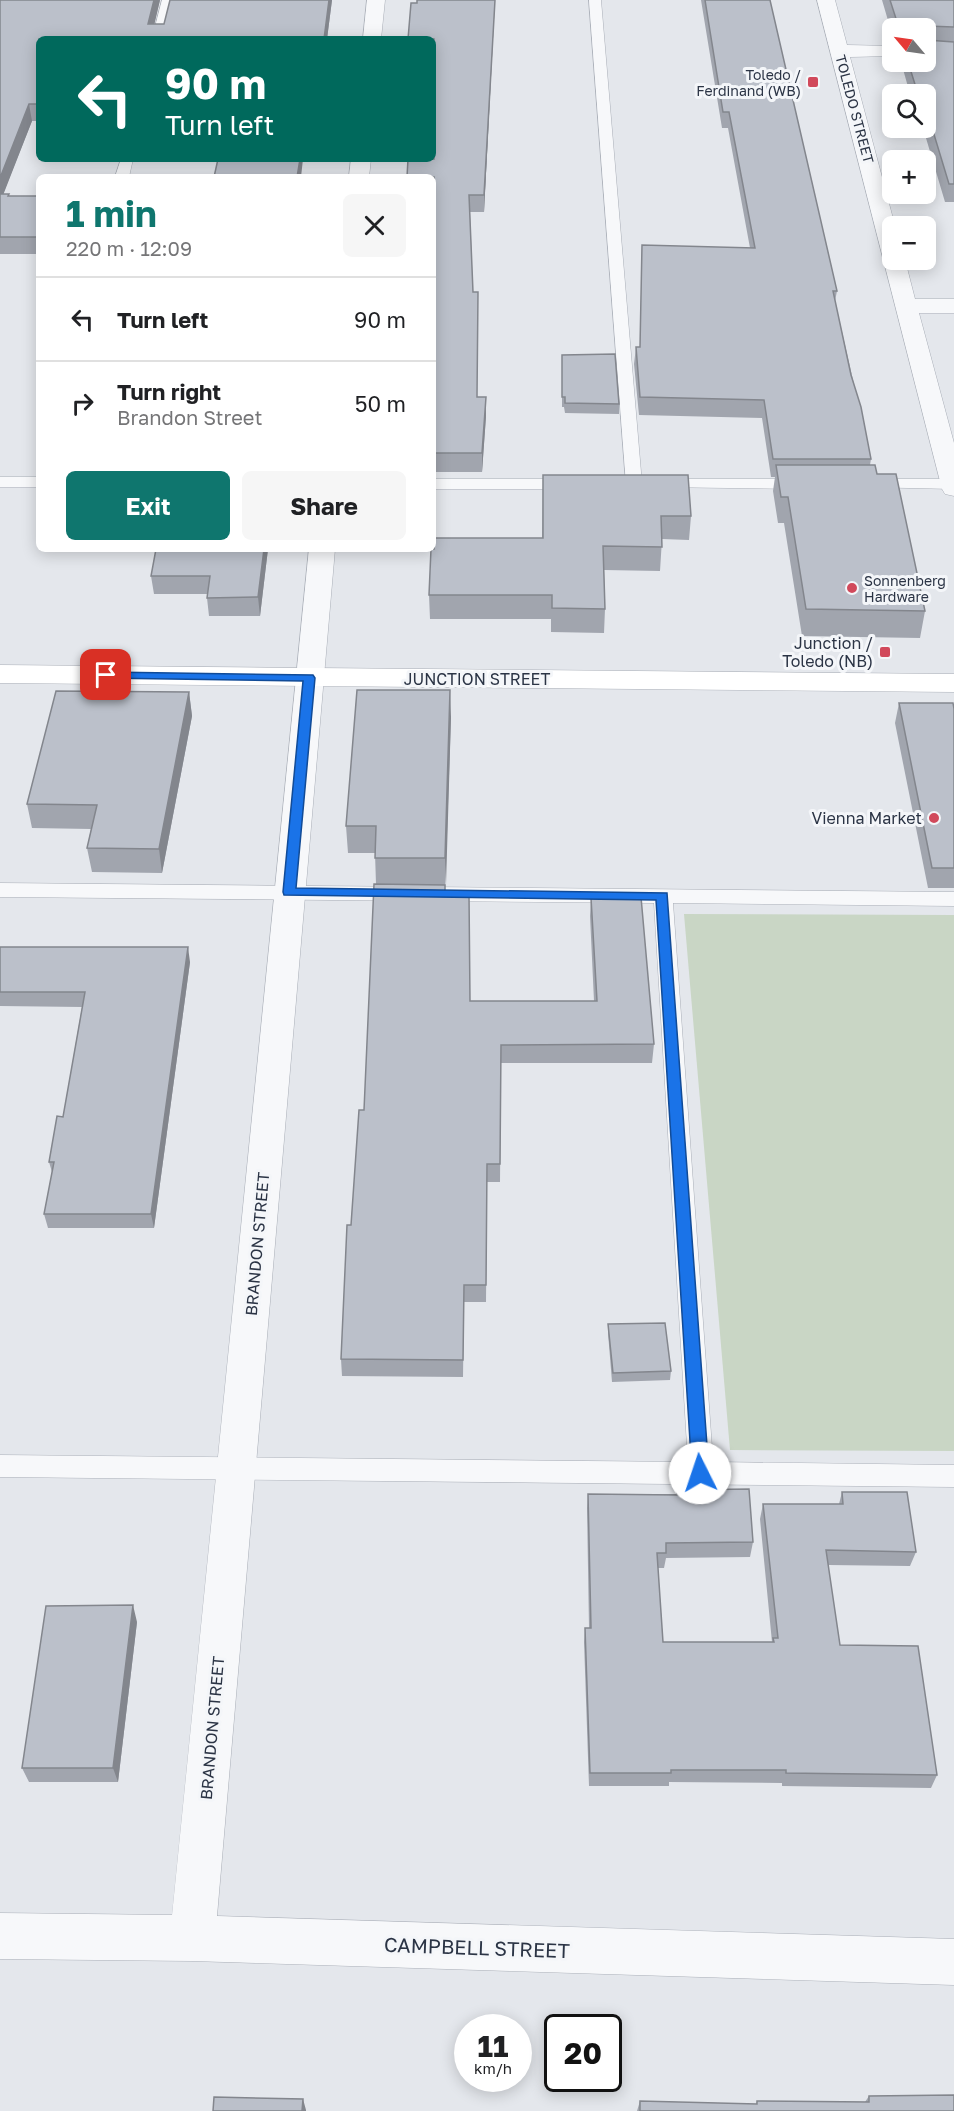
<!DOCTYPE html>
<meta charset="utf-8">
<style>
body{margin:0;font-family:"Golos Text",sans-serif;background:#f6f6f6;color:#202124;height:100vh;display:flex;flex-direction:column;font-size:22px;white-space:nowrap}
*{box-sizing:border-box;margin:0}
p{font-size:20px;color:#757577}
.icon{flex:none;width:33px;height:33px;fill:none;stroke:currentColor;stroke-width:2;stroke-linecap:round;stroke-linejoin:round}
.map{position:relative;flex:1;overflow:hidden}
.drawer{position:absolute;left:36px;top:174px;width:400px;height:378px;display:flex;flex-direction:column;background:#fff;border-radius:9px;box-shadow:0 3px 15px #0003}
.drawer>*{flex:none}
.banner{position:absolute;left:36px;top:36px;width:400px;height:126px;border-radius:9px;box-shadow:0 3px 15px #0003;background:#00695c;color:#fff;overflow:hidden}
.needle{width:39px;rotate:299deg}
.fabs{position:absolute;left:882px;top:18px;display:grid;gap:12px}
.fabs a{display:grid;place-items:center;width:54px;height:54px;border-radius:9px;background:#fff;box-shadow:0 3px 15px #0003;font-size:30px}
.speed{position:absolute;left:454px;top:2014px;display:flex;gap:12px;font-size:30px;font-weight:700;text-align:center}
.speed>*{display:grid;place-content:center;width:78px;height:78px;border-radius:50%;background:#fff;box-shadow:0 3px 15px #0003;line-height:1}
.speed small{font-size:15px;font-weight:400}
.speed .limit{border:3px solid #111;border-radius:9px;background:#fff;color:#111}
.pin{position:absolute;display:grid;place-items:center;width:51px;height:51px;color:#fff;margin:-26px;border-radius:12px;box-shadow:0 3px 9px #0006}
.me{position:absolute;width:66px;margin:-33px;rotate:356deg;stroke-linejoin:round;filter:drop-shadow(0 0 4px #0008)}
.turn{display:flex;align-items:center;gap:21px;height:126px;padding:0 30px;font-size:27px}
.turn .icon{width:78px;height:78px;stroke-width:2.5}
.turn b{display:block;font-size:42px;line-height:51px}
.round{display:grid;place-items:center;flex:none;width:63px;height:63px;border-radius:9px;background:#f6f6f6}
.overview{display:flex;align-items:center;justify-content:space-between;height:102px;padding:0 30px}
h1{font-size:36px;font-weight:700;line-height:45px;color:#0f766e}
.action{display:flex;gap:12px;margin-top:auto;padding:12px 30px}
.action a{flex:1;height:69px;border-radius:9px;background:#0f766e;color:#fff;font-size:24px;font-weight:700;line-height:69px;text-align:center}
.action a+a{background:#f6f6f6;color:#202124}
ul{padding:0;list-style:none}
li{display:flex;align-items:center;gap:18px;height:84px;padding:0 30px;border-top:2px solid #e0e0e0}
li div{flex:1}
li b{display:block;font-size:22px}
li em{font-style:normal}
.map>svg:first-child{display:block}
.green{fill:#c9d6c5}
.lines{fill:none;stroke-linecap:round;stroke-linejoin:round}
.lane-casing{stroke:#a9aeb7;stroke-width:1}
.street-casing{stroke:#a9aeb7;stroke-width:1}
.secondary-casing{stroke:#a9aeb7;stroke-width:1}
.lane{fill:#f7f8fa;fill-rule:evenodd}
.street{fill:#f7f8fa;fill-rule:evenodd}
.secondary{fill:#fff;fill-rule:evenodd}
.wall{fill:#a1a5ae}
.shaded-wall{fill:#83868d}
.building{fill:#bbc0ca;stroke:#83868d;stroke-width:1.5}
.route{fill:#1a73e8;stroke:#114b97;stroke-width:1.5}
.poi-dot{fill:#d1495b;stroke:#f4f6f9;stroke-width:2}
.labels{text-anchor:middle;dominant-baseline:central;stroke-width:6;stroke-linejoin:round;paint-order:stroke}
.far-poi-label{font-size:14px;fill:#2b3445;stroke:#f4f6f9;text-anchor:end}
.far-street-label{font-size:14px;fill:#2b3445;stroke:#f4f6f9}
.poi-label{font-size:16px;fill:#2b3445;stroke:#f4f6f9;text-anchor:end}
.street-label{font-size:16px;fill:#2b3445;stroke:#f4f6f9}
.near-street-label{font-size:20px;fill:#2b3445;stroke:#f4f6f9}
</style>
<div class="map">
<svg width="954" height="2111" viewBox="0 0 954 2111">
<rect width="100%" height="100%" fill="#e4e7ec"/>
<path class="green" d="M684 914 954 915V1451L730 1450Z"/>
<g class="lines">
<defs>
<path id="lane" d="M162 0H174L164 39H152Z
M589 0H601L642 484 634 489 626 484Z
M121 159H133L129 177H115Z
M0 477H39V487H0Z
M434 479H571L579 484 571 489H434Z
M662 479H802L810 484 802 489 656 487 654 484 656 481Z
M869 479H953L954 489 863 487 861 484Z
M0 883 954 892V906L673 903 713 1462 954 1465V1487L0 1477V1455L688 1462 654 903 0 897Z"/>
<path id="street" d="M367 0H385L381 39H363Z
M817 0H835L847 45 892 46V56L850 57 895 226H892V260H905L915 299H954V313H919L954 443V496L945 494 942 489Z
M351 159H371L369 177H349Z
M309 549H335L217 1916 954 1939V1985L192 1961 0 1959V1913L172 1915Z"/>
<path id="secondary" d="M0 665 954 674V692L0 683Z"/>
</defs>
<use href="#lane" class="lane-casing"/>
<use href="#street" class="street-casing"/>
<use href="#secondary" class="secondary-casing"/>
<use href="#lane" class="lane"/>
<use href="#street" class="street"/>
<use href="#secondary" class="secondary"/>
</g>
<path class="wall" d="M0 0H160L154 24H164L332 0 327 39H39V121H32L3 194H9V196H39V254H0Z
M495 0 484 212H470L477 397 486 416 482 472H434V159Z
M701 0H770L837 291 835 301 871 459 870 465 877 474 925 611 920 638 802 636 784 523H778L773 491 775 477H771L762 418 639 415 634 364 636 347H640L642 245 750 248 728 128H722Z
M882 0H954V202H945L923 128H926V94H910L901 62H926V28H892V34Z
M562 355 619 404V414L565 413 564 407H562Z
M543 475 691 516 689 540 662 539 660 571 604 570 605 609 604 633 551 632V619H430L429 595 542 538Z
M156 549H268L260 616H209L207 598V594H154L151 576Z
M189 692 192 716 162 873 92 872 87 848 91 829 32 828 27 804Z
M899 703 954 709V888H928L895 723Z
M451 717 445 894 470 1001H594L590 916 591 898 654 1044 652 1063H501L500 1182H487L486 1302H464L463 1377 342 1376 341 1359 351 1225 364 1110 376 884 375 853H348L346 826Z
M0 947 190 962 154 1228H48L44 1214 52 1172 49 1162 63 1117 82 1007 0 1006Z
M608 1324 671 1371 670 1380 612 1382 608 1333Z
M677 1490 753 1542 750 1557 666 1558 664 1568H658L663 1642H772L760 1519 763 1504H839L842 1492 916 1552 910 1566 828 1565 840 1645 937 1775 931 1788 782 1786V1783L669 1782V1786H589L584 1642 585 1628H589L587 1508 588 1494H676Z
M137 1622 118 1782H29L22 1768Z
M869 2096 954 2111H637L640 2101 756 2104 757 2101 865 2102Z"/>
<path class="shaded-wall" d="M154 0H160L151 39 148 24Z
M329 0H332L327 39H324Z
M495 0 484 212V195Z
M29 104 32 121 0 203V178Z
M300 159H303L301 177H297Z
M486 397V416L482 472V453Z
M264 549H268L260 616 258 597Z
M450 690 451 717 446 885 445 858Z
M189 692 192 716 162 873 159 849Z
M188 947 190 962 154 1228 151 1214Z
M133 1605 137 1622 118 1782 113 1768Z
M303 2099 306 2110V2111H302Z"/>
<path class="building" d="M0 0H154L148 24H164L170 0H329L324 39H39V104H29L0 178Z
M417 0H495L484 195H469L473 292H478L477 397H486L482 453H434V177H407L408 159H434V39H408L411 3H417Z
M705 0H770L837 291H833L851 375 861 407 871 459H773L764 400 640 397 636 347H640L642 245 755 248 729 112H723Z
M890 0H954V27L927 26V40L954 42V184H949L926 108V94H918L908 62H926V28H899Z
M218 159H300L297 177H214Z
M0 194H9L8 196H39V237H0Z
M615 354 619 404 565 403V397H562V355Z
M776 465H875L877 474H896L925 611 806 609 788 497H781Z
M543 475H688L691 516H661L662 547 603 546 605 609 552 608V595H429L431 549H434V538H543Z
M156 549H264L258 597 207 598 210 576H151Z
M357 690H450L445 858H375L376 826H346Z
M56 691 189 692 159 849 87 848 97 805 27 804Z
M899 703H953L954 709V868H932Z
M374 884 445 885V894H469L470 1001H597L591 898 641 897 654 1044 501 1045 500 1164H487L486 1285H464L463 1360 341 1359 347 1225H351L359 1110H364Z
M0 947H188L151 1214H44L54 1162H49L57 1116 63 1117 85 992H0Z
M665 1323 671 1371 613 1373 608 1324Z
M749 1489 753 1542 666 1543V1553H657L663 1642H774L773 1638H778L763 1504H843L842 1492H907L916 1552 826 1550 840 1645 918 1646 937 1775 786 1773V1770H671V1773H590L585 1628H591L588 1494 677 1495V1490Z
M133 1605 113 1768H22L46 1606Z
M954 2095V2111H640V2101L757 2104V2101L869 2102V2096Z
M214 2097 303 2099 302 2111H213Z"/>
<path class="route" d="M106 672 313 675 315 678 296 888 667 893 709 1473 706 1478 700 1480 695 1478 692 1473 656 900 284 895 283 892 303 681 102 678 100 675Z"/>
<g class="poi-dot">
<rect x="807" y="76" width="12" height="12" rx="3"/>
<circle cx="852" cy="588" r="6"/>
<rect x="879" y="646" width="12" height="12" rx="3"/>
<circle cx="934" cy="818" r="6"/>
</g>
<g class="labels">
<g class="far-poi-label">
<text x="801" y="74">Toledo /<tspan x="801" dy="16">Ferdinand (WB)</tspan></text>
<text x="864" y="580" text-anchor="start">Sonnenberg<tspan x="864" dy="16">Hardware</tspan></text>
</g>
<g class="far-street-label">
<text transform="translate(855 109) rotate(75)">TOLEDO STREET</text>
</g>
<g class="poi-label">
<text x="873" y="643">Junction /<tspan x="873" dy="18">Toledo (NB)</tspan></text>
<text x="922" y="818">Vienna Market</text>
</g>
<g class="street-label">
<text x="477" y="679">JUNCTION STREET</text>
<text transform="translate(257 1244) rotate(-85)">BRANDON STREET</text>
<text transform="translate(212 1728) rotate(-85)">BRANDON STREET</text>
</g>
<g class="near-street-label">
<text transform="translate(477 1947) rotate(2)">CAMPBELL STREET</text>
</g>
</g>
</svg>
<div class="fabs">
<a><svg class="needle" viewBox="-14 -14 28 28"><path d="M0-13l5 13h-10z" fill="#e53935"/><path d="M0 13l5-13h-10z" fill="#757577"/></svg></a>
<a><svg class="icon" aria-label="search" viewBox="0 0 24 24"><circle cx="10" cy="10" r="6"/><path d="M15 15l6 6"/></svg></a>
<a>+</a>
<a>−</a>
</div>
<div class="speed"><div>11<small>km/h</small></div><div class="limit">20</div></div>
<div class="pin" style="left:106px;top:675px;background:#d93025"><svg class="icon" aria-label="arrive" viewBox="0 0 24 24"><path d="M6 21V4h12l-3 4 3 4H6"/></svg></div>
<svg class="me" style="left:700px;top:1473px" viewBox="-20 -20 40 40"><circle r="19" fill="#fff"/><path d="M0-13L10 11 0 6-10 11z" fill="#1a73e8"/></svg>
<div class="banner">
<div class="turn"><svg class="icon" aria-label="left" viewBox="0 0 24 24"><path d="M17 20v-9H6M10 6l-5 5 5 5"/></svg><div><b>90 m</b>Turn left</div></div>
</div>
<section class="drawer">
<div class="overview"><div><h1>1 min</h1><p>220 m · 12:09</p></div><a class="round"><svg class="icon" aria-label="close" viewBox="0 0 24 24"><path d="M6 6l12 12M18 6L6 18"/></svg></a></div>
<ul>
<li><svg class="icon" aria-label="left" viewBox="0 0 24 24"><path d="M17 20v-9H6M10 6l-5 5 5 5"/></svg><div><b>Turn left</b></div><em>90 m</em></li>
<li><svg class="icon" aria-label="right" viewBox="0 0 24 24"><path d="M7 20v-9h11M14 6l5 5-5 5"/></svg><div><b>Turn right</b><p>Brandon Street</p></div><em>50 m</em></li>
</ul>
<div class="action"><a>Exit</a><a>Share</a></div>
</section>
</div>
